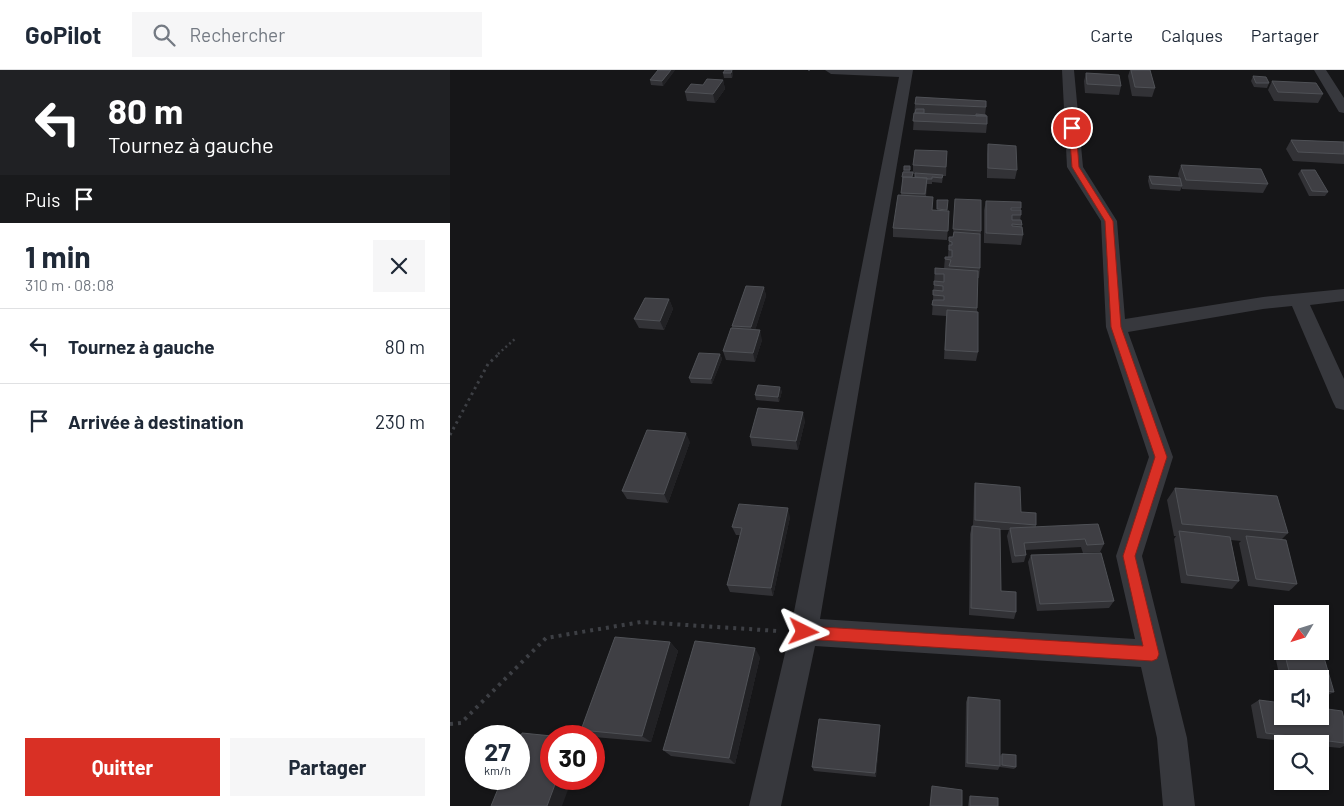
<!DOCTYPE html>
<html lang="fr">
<meta charset="utf-8">
<style>
body{margin:0;font-family:Barlow,sans-serif;background:#f6f6f7;color:#1f2937;height:100vh;display:flex;flex-direction:column;font-size:19px;white-space:nowrap}
*{box-sizing:border-box;margin:0}
p{font-size:16px;color:#747a83}
.icon{flex:none;width:28px;height:28px;fill:none;stroke:currentColor;stroke-width:2;stroke-linecap:round;stroke-linejoin:round}
.map{position:relative;flex:1;overflow:hidden}
.panel{display:flex;flex-direction:column;background:#fff;width:450px}
.panel>*{flex:none}
.top-card{background:#202124;color:#fff;overflow:hidden}
.needle{width:32px;rotate:232deg}
.controls{position:absolute;left:824px;top:535px;display:grid;gap:10px}
.controls a{display:grid;place-items:center;width:55px;height:55px;border-radius:0px;background:#fff;box-shadow:0 1px 4px #0004;font-size:25px}
.speed{position:absolute;left:15px;top:655px;display:flex;gap:10px;font-size:25px;font-weight:700;text-align:center}
.speed>*{display:grid;place-content:center;width:65px;height:65px;border-radius:50%;background:#fff;box-shadow:0 1px 4px #0004;line-height:1}
.speed small{font-size:12px;font-weight:400}
.speed .limit{border:8px solid #d22;background:#fff;color:#111}
.pin{position:absolute;display:grid;place-items:center;width:42px;height:42px;color:#fff;margin:-21px;border:2px solid #fff;border-radius:50%;box-shadow:0 1px 5px #0007}
.me{position:absolute;width:55px;margin:-28px;rotate:93deg;stroke-linejoin:round;filter:drop-shadow(0 0 4px #0008)}
.turn{display:flex;align-items:center;gap:18px;height:105px;padding:0 25px;font-size:22px}
.turn .icon{width:65px;height:65px;stroke-width:2.5}
.turn b{display:block;font-size:35px;line-height:42px}
.then{display:flex;align-items:center;height:48px;padding:0 25px;background:#0003;gap:10px;font-size:19px}
.round{display:grid;place-items:center;flex:none;width:52px;height:52px;border-radius:0px;background:#f6f6f7}
.head{display:flex;align-items:center;justify-content:space-between;height:85px;padding:0 25px}
h1{font-size:30px;font-weight:700;line-height:38px}
.cta{display:flex;gap:10px;margin-top:auto;padding:10px 25px}
.cta a{flex:1;height:58px;border-radius:0px;background:#d93025;color:#fff;font-size:20px;font-weight:700;line-height:58px;text-align:center}
.cta a+a{background:#f6f6f7;color:#1f2937}
ul{padding:0;list-style:none}
li{display:flex;align-items:center;gap:15px;height:75px;padding:0 25px;border-top:1px solid #e0e1e3}
li div{flex:1}
li b{display:block;font-size:19px}
li em{font-style:normal}
header{display:flex;align-items:center;gap:30px;box-sizing:border-box;height:70px;padding:0 25px;background:#fff;border-bottom:1px solid #e0e1e3}
header strong{font-size:24px}
nav{display:flex;gap:28px;margin-inline-start:auto;font-size:18px}
.search{width:350px;height:45px;background:#f6f6f7;display:flex;align-items:center;gap:12px;box-sizing:border-box;padding:0 18px;border-radius:0px;color:#747a83;font-size:19px}
main{display:flex;flex:1;min-height:0}
.map>svg:first-child{display:block}
.lines{fill:none;stroke-linecap:round;stroke-linejoin:round}
.path-far3{stroke:#3d3f44;stroke-width:2;stroke-dasharray:2 2.5;stroke-linecap:butt}
.path-far2{stroke:#3d3f44;stroke-width:2.5;stroke-dasharray:2 3;stroke-linecap:butt}
.path-far1{stroke:#3d3f44;stroke-width:3;stroke-dasharray:2.5 4;stroke-linecap:butt}
.path{stroke:#3d3f44;stroke-width:4;stroke-dasharray:3 5;stroke-linecap:butt}
.street{fill:#37383d;fill-rule:evenodd}
.wall{fill:#323236}
.shaded-wall{fill:#212124}
.building{fill:#3f3f44;stroke:#4f5156}
.route{fill:#d93025;stroke:#8d1f18}
</style>
<header>
<strong>GoPilot</strong>
<div class="search"><svg class="icon" aria-label="search" viewBox="0 0 24 24"><circle cx="10" cy="10" r="6"/><path d="M15 15l6 6"/></svg>Rechercher</div>
<nav><a>Carte</a><a>Calques</a><a>Partager</a></nav>
</header>
<main>
<section class="panel">
<div class="top-card">
<div class="turn"><svg class="icon" aria-label="left" viewBox="0 0 24 24"><path d="M17 20v-9H6M10 6l-5 5 5 5"/></svg><div><b>80 m</b>Tournez à gauche</div></div>
<div class="then">Puis<svg class="icon" aria-label="arrive" viewBox="0 0 24 24"><path d="M6 21V4h12l-3 4 3 4H6"/></svg></div>
</div>
<div class="head"><div><h1>1 min</h1><p>310 m · 08:08</p></div><a class="round"><svg class="icon" aria-label="close" viewBox="0 0 24 24"><path d="M6 6l12 12M18 6L6 18"/></svg></a></div>
<ul>
<li><svg class="icon" aria-label="left" viewBox="0 0 24 24"><path d="M17 20v-9H6M10 6l-5 5 5 5"/></svg><div><b>Tournez à gauche</b></div><em>80 m</em></li>
<li><svg class="icon" aria-label="arrive" viewBox="0 0 24 24"><path d="M6 21V4h12l-3 4 3 4H6"/></svg><div><b>Arrivée à destination</b></div><em>230 m</em></li>
</ul>
<div class="cta"><a>Quitter</a><a>Partager</a></div>
</section>
<div class="map">
<svg width="894" height="736" viewBox="0 0 894 736">
<rect width="100%" height="100%" fill="#161618"/>
<g class="lines">
<path class="path-far3" d="M358 0H360"/>
<path class="path-far2" d="M48 284 66 268"/>
<path class="path-far1" d="M0 365 38 294 50 283"/>
<path class="path" d="M0 654 11 653 96 568 191 552 328 561"/>
<path class="street" d="M375 0H463L370 549 685 569 666 486 699 387 656 257 651 151 617 97 612 0H624L633 97 667 151 675 249 813 227 894 219V231L860 235 894 309V340L886 338 883 332 842 236 813 239 678 262 723 387 692 486 737 668 745 736H713L707 668 691 597 365 576 331 736H299L340 562 449 7 381 4Z
M864 0H876L894 28V43L889 42Z"/>
</g>
<path class="wall" d="M225 0 213 16 201 15 200 10Z
M275 0H282L283 4 282 8H274L273 3Z
M680 0H700L705 18 702 27 682 26 678 6Z
M636 3 671 16 669 25 635 23 634 11Z
M803 6 819 13 817 18 804 17 801 11Z
M273 10 275 19 265 33 237 31 235 22Z
M822 11 873 24 868 33 824 31 818 20Z
M465 34 536 37 535 45 537 54 536 63 463 60Z
M841 70 894 72V94L843 91 836 79Z
M538 74 567 100 565 109 537 108V84Z
M497 81 496 106H493L492 113 482 112V114H477L476 127 482 140 499 141 497 170 443 167V158L451 125 453 112 452 107 454 96H460V102H463L462 107H465V104H463V95Z
M731 95 818 114 813 123 732 119V117L730 121 700 119 698 111 699 106 729 108 728 104Z
M851 100 878 122 875 126H859L848 104Z
M505 129 531 161 530 198 529 208H528L527 242 528 282 526 291 494 289 496 246 482 245 485 198 494 199 495 187H498L499 167H503Z
M536 131 571 138V145L570 150 572 155 573 165 571 175 534 173V140Z
M314 217 316 226 305 260 312 270 305 292 276 290 273 281 282 259V256Z
M219 229 223 239 214 260 189 258 184 249Z
M270 284 272 289 262 314 241 313 239 308Z
M332 321 329 332 306 330 305 325Z
M355 351 348 380 302 376 300 367Z
M240 372 218 433 177 429 172 421Z
M525 413 571 442 586 455V457L654 474 650 482 633 483 631 477 575 480 576 485 574 492 562 493 557 466 559 460H550L551 521 566 542 564 549 519 545 520 464 522 456H523L524 421Z
M725 418 838 463 831 470 847 514 839 521 798 516 789 473 791 471 781 470 789 511 782 519 731 513 724 469 726 466H724L717 430Z
M340 447 323 526 280 522 277 515 290 465H286L282 457Z
M581 485 664 531 659 538 587 541 578 492Z
M220 572 228 581 201 672 144 667 131 660Z
M832 580V581H849L884 622 874 627H870V609H832V619L825 585Z
M310 587 285 694 221 686 213 680Z
M518 627 551 686 552 684 566 697 564 699 550 697V696L548 700 515 697 516 632Z
M809 630 894 649V676L890 678 870 676V674H856L807 668 801 635Z
M430 655V660L426 707 364 701 362 697Z
M520 726 548 736H518L519 729Z"/>
<path class="shaded-wall" d="M221 0H225L213 16 212 11Z
M282 0 283 4 282 8 281 3Z
M273 10 275 19 265 33 263 24Z
M314 217 316 226 303 267 301 257Z
M219 229 223 239 214 260 210 251Z
M310 260 312 270 305 292 303 283Z
M270 284 272 289 262 314 261 309Z
M330 317 332 321 329 332 328 327Z
M353 342 355 351 348 380 346 371Z
M236 363 240 372 218 433 214 424Z
M338 438 340 447 323 526 321 518Z
M220 572 228 581 201 672 192 666Z
M305 578 310 587 285 694 279 688Z
M430 655V660L426 707 425 703Z
M107 709H122L112 736H97Z"/>
<path class="building" d="M208 0H221L212 11 200 10Z
M275 0H282L281 3H273Z
M681 0H700L705 18 685 17Z
M636 3 669 5 671 16 637 14Z
M803 6 816 7 819 13H806Z
M257 9 273 10 263 24 235 22 241 14 253 15Z
M822 11 866 13 873 24 828 22Z
M466 27 536 31V37L465 34Z
M466 39H474V43H465Z
M464 43 537 46V54L463 51Z
M526 44 536 45V46H526Z
M841 70 894 72V84L848 82Z
M538 74 566 76 567 100 538 98Z
M465 80 497 81 496 97 463 95Z
M731 95 811 99 818 114 736 110Z
M454 96H460V100H454Z
M851 100H865L878 122 862 121Z
M453 102H463L462 107H452Z
M465 103 493 105 492 108 482 107V109H477V108L465 107Z
M699 106 730 108 732 116 702 114Z
M453 107 477 108 475 124 451 123Z
M448 125 483 127 482 140 499 141 498 161 443 158Z
M505 129 531 130V161L503 159Z
M487 130H498L497 140 487 139Z
M536 131 571 132V138H561V140H571V145H562V150H571L572 155 562 154V156L572 157 573 165 536 163Z
M504 162 530 164V198L499 196 501 190 495 189V187H502V180H499V175H502V172L499 171V167H503Z
M485 198 528 201 527 238 482 235 483 230H494V226L483 225V220L493 221V216L484 215V211L494 212V204H485Z
M296 216 314 217 301 257 282 256Z
M195 228 219 229 210 251 184 249Z
M497 240 528 242V282L495 280Z
M281 258 310 260 303 283 273 281Z
M249 283 270 284 261 309 239 308Z
M308 315 330 317 328 327 305 325Z
M308 338 353 342 346 371 300 367Z
M197 360 236 363 214 424 172 421Z
M525 413 570 417 571 442 586 443V455L525 450Z
M725 418 827 426 838 463 732 454Z
M289 434 338 438 321 518 277 515 292 458 282 457Z
M648 454 654 474 637 475 635 469 574 473 576 485 565 486 560 458Z
M522 456 550 459 551 521 566 522V542L521 538Z
M729 461 780 467 789 511 737 505Z
M796 466 836 470 847 514 806 509Z
M651 483 664 531 590 534 581 485Z
M165 567 220 572 192 666 131 660Z
M245 571 305 578 279 688 213 680Z
M834 581H849L873 584 884 622 870 620V609H841Z
M518 627 550 630V696L517 693Z
M809 630 832 633V646H870V638L892 641 894 649V673L816 663Z
M369 649 430 655 425 703 362 697Z
M72 663 102 666H101V709H107L97 736H41L52 709H69V671Z
M552 684 566 685V697L552 695Z
M482 716 512 720V736H480Z
M520 726 548 728V736H520Z"/>
<path class="route" d="M622 56 626 58 629 97 663 151 671 257 717 387 685 486 709 584 707 589 702 591 354 569 349 567 347 562 349 558 354 556 693 576 673 486 705 387 661 257 655 151 622 97 619 58Z"/>
</svg>
<div class="controls">
<a><svg class="needle" viewBox="-14 -14 28 28"><path d="M0-13l5 13h-10z" fill="#e53935"/><path d="M0 13l5-13h-10z" fill="#747a83"/></svg></a>
<a><svg class="icon" aria-label="sound" viewBox="0 0 24 24"><path d="M4 9h4l5-4v14l-5-4H4zM17 9q2 3 0 6"/></svg></a>
<a><svg class="icon" aria-label="search" viewBox="0 0 24 24"><circle cx="10" cy="10" r="6"/><path d="M15 15l6 6"/></svg></a>
</div>
<div class="speed"><div>27<small>km/h</small></div><div class="limit">30</div></div>
<div class="pin" style="left:622px;top:58px;background:#d93025"><svg class="icon" aria-label="arrive" viewBox="0 0 24 24"><path d="M6 21V4h12l-3 4 3 4H6"/></svg></div>
<svg class="me" style="left:354px;top:562px" viewBox="-20 -20 40 40"><path d="M0-17L14 15 0 8-14 15z" fill="#d93025" stroke="#fff" stroke-width="4"/></svg>
</div>
</main>
